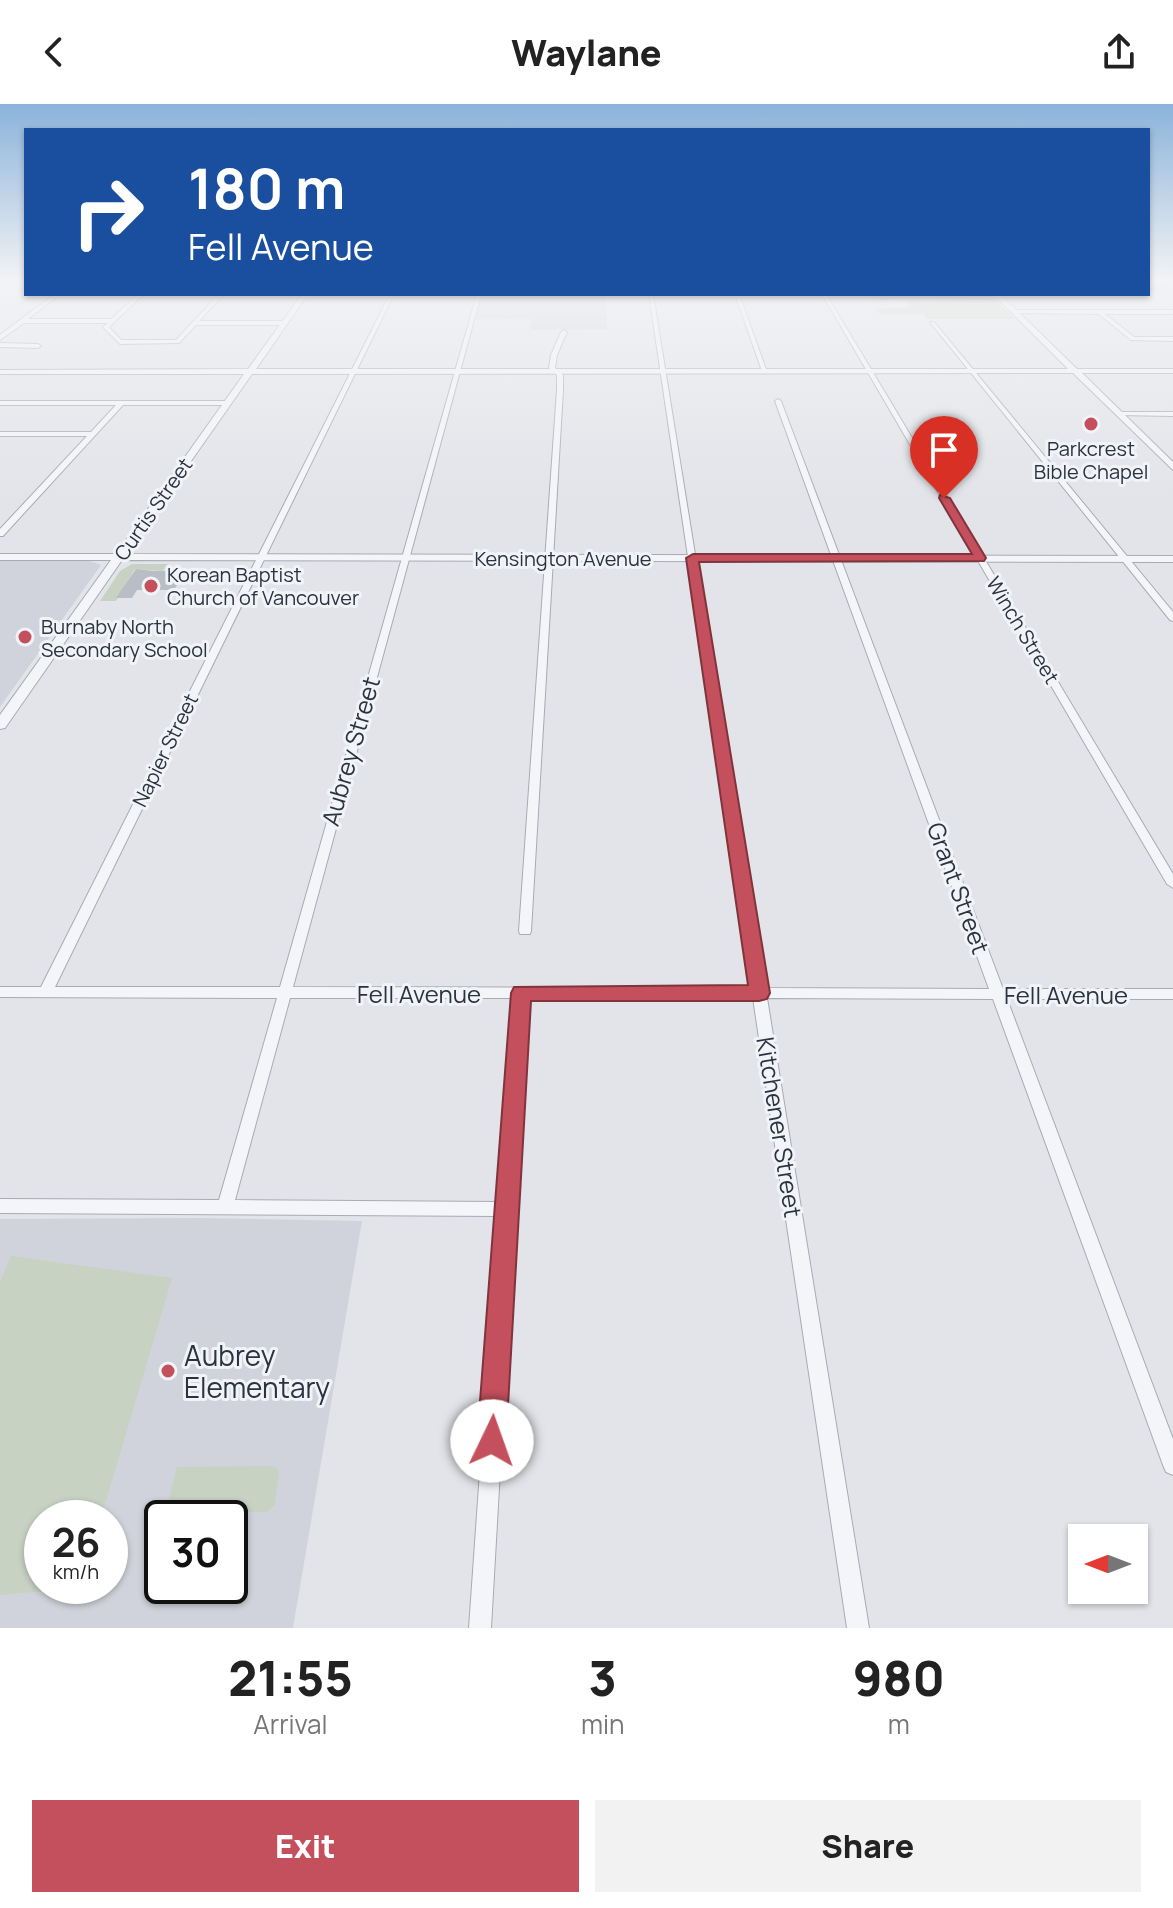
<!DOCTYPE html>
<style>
body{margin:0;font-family:Manrope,sans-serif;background:#f2f2f2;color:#222;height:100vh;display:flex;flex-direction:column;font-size:30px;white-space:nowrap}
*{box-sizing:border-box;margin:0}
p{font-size:26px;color:#767676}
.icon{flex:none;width:44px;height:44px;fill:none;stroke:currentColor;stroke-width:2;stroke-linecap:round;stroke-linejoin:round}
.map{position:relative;height:1524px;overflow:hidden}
.panel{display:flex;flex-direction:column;background:#fff;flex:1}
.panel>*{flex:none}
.guide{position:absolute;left:24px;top:24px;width:1126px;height:168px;border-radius:0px;box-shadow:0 2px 6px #0004;background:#1a4fa0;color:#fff;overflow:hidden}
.needle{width:52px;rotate:270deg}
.buttons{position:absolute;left:1068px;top:1420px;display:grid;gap:16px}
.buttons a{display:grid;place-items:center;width:80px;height:80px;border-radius:0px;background:#fff;box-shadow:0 2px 6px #0004;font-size:40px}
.speed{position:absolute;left:24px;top:1396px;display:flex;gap:16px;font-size:40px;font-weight:700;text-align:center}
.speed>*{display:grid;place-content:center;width:104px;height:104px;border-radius:50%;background:#fff;box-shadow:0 2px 6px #0004;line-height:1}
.speed small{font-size:20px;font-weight:400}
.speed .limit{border:4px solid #111;border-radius:12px;background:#fff;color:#111}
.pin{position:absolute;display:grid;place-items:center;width:68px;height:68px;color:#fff;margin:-82px -34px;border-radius:50% 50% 50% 0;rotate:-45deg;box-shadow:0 0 8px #0007}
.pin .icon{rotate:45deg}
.me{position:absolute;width:88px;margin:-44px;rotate:3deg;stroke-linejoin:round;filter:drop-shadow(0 0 6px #0008)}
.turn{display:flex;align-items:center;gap:28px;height:168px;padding:0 32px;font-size:36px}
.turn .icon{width:104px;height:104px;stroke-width:2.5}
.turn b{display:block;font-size:56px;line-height:68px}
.eta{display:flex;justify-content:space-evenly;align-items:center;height:136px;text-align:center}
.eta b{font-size:48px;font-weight:800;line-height:56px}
.button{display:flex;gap:16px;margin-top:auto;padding:16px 32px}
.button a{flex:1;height:92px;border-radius:0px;background:#c5505d;color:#fff;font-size:32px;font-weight:800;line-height:92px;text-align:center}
.button a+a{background:#f2f2f2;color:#222}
header{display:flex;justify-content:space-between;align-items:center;height:104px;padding:0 32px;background:#fff;font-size:36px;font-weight:800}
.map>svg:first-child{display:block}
.built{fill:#d0d3db;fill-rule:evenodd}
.green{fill:#c7d2c3}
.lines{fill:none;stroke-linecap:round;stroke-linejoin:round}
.stream{stroke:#9fb1c6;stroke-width:2}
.building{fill:#b9bdc5}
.minor-casing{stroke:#a7abb3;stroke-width:2}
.tertiary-casing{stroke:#a7abb3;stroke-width:2}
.minor{fill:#f4f5f8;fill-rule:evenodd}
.tertiary{fill:#f4f5f8;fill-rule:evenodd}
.route{fill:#c5505d;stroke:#80343c;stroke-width:2}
.poi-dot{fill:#c5505d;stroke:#f1f3f7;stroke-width:3}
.labels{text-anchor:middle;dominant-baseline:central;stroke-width:6;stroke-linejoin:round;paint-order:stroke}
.far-poi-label{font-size:20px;fill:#2b3240;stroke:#f1f3f7;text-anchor:start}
.far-street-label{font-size:20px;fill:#2b3240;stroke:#f1f3f7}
.street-label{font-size:24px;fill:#2b3240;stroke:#f1f3f7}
.near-poi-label{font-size:28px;fill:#2b3240;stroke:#f1f3f7;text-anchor:start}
</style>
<header><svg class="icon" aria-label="back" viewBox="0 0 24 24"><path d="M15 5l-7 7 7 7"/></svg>Waylane<svg class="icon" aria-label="share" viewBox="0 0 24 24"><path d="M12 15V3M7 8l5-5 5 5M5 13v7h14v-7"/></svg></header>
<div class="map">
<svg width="1173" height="1524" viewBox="0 0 1173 1524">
<rect width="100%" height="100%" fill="#e2e4e9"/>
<path class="built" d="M481 190H606L607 225 530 226 531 215H474Z
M0 456 90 457 101 461 0 603Z
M198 1114 362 1117 293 1524H0V1115ZM42 1414H110V1482H42ZM162 1414H230V1482H162Z"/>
<path class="green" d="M865 190H990L1015 215H927L923 210H879L876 205 910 203 905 195H868Z
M132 460H168L163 467 135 465 116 497H100L120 467Z
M11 1152 172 1174 101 1414H42V1482L81 1484 0 1491V1178Z
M274 1362 279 1367 275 1401 267 1408 166 1407 177 1363Z"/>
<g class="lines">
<path class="stream" d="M939 193 962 195
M963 194 992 196
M881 195 918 193"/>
</g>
<path class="building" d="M136 465 154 467H186L174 486H137L132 494H116Z"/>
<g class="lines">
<defs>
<path id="minor" d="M1148 183H1173V185H1148Z
M55 190H60L28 215H111L139 190H144L109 223 121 236H176L219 190H224L199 217H285L288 219 285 221H196L179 239 120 240 103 223 108 219H24L0 236V231Z
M390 190H394L55 883H280L477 190H481L293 883 752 884 649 190H653L765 884 989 885 775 297 778 295 781 297 1003 885H1173V895H1007L1173 1335V1371L1166 1368 1163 1361 993 895 767 894 869 1524H847L753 894H527L491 1524H469L498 1112 0 1109V1095L219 1096 277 894 0 893V883H41ZM290 894H514L499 1098 235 1096Z
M735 190H739L767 268 762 267Z
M822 190H826L1173 770V784L1167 780Z
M1014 206H1173V210H1105L1134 233H1173V237L1131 236 1099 210 1012 209Z
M930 218H934L1173 508V517L1170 516Z
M564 226 567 228 557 251 555 264 563 271V286L531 827 530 830H520L519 827 557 286V271L549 264 551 251 561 228Z
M0 239 38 240 41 242 38 244 0 243Z
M0 297H228L231 299 228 301H123L3 432H0V425L87 332H0V328H91L116 301H0Z
M1119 308H1173V312L1117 311 1116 310Z"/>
<path id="tertiary" d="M302 190H308L256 265H1068L993 190H1000L1077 265H1173V269H1082L1173 358V366L1073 269 252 270 126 450 1173 452V458L122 456 5 624 0 625V611L111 456H0V450H116L244 270H0V266L248 265Z"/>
</defs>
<use href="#minor" class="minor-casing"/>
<use href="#tertiary" class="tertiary-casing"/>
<use href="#minor" class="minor"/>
<use href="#tertiary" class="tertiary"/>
</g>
<linearGradient id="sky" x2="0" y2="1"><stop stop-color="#8bb3da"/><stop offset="0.45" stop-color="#f2f3f5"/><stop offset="1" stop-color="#f2f3f5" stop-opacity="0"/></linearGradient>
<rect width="1173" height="392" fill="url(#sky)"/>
<path class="route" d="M940 391 950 394 986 454 984 457 699 458 770 889 767 895 759 897H531L506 1337 502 1347 492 1352 481 1347 477 1337 511 889 514 883 748 881 686 454 693 450H972L939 394Z"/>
<g class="poi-dot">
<circle cx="1091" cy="320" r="8"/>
<circle cx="151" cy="482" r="8"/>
<circle cx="25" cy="533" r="8"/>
<circle cx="168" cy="1267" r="8"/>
</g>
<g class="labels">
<g class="far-poi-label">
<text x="1091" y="344" text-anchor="middle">Parkcrest<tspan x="1091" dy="23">Bible Chapel</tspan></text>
<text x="167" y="470">Korean Baptist<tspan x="167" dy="23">Church of Vancouver</tspan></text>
<text x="41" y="522">Burnaby North<tspan x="41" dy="23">Secondary School</tspan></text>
</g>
<g class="far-street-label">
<text transform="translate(153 405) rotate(-55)">Curtis Street</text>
<text x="563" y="454">Kensington Avenue</text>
<text transform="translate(1023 526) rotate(59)">Winch Street</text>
<text transform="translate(165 646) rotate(-64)">Napier Street</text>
</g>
<g class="street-label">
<text transform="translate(350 647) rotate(-74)">Aubrey Street</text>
<text transform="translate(959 784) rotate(70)">Grant Street</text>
<text x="419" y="889">Fell Avenue</text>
<text x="1066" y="890">Fell Avenue</text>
<text transform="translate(780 1023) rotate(81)">Kitchener Street</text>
</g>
<g class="near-poi-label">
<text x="184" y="1251">Aubrey<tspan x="184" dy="32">Elementary</tspan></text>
</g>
</g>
</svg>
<div class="buttons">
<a><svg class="needle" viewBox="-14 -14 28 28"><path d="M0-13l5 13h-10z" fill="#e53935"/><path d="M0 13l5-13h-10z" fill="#767676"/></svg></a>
</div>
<div class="speed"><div>26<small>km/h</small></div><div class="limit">30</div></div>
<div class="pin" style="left:944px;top:394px;background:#d93025"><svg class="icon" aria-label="arrive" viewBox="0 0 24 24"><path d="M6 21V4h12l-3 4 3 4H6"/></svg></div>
<svg class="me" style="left:492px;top:1337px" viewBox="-20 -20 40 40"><circle r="19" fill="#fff"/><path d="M0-13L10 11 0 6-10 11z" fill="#c5505d"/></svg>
<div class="guide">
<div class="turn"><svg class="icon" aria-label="right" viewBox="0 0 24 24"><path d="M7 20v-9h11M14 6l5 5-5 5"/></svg><div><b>180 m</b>Fell Avenue</div></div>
</div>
</div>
<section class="panel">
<div class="eta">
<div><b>21:55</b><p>Arrival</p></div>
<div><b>3</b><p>min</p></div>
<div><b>980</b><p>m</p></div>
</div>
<div class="button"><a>Exit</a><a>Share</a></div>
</section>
